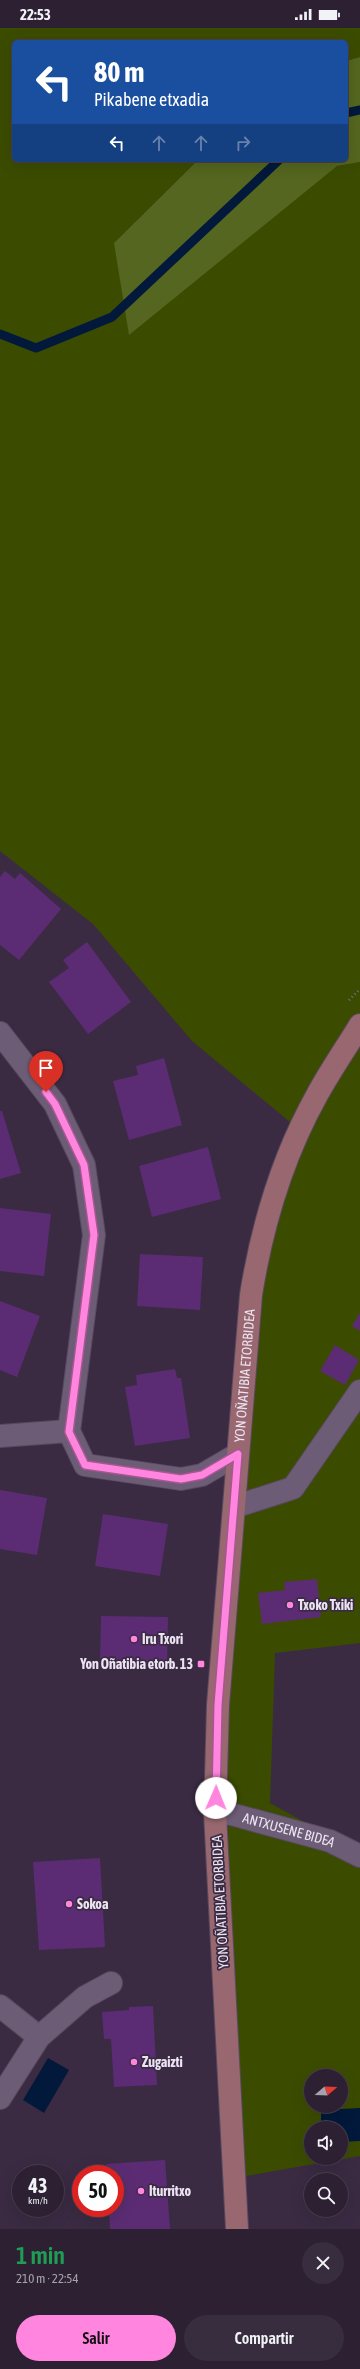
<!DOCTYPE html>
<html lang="es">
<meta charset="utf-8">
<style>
body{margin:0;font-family:"Asap Condensed",sans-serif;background:#382d3e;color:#f1f3f6;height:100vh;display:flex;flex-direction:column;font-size:15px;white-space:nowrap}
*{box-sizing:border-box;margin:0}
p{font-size:13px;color:#a6a3ac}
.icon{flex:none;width:22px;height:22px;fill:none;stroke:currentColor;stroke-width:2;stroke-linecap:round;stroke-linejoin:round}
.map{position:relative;height:2201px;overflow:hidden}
.panel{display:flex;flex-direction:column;background:#2c2032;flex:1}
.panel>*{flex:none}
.guide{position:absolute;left:12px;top:12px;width:336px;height:122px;border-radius:6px;box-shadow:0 4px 16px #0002,0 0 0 1px #483e4d;background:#1a4fa0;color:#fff;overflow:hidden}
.needle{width:26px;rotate:71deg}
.fabs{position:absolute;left:304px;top:2041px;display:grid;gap:8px}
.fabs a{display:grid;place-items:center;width:44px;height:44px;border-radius:50%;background:#2c2032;box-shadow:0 4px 16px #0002,0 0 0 1px #483e4d;font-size:20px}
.speed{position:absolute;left:12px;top:2137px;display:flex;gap:8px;font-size:20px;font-weight:700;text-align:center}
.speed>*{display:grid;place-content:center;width:52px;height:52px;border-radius:50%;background:#2c2032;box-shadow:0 4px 16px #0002,0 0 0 1px #483e4d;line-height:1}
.speed small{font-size:10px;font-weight:400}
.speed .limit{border:6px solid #d22;background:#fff;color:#111}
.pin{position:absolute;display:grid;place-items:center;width:34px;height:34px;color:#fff;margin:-41px -17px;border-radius:50% 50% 50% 0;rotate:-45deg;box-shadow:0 0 4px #0007}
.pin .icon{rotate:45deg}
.me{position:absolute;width:44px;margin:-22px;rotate:1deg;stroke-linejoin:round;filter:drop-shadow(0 0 3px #0008)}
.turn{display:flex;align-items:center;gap:14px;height:84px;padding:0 16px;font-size:18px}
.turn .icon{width:52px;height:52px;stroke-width:2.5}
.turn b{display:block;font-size:28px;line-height:34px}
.lanes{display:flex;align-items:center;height:38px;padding:0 16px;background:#0003;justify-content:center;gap:20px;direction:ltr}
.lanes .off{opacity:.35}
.round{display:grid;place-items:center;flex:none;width:42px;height:42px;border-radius:21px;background:#382d3e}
.head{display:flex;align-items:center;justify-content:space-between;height:68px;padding:0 16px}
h1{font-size:24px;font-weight:600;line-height:30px;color:#1e9e55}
.primary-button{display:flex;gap:8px;margin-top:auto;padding:8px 16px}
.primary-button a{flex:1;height:46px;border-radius:24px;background:#ff85df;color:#111;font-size:16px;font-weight:600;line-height:46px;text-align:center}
.primary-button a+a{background:#382d3e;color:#f1f3f6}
.status{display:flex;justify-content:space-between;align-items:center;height:28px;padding:0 20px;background:#2c2032;direction:ltr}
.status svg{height:11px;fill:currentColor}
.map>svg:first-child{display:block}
.green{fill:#3b4c00;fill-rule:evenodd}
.forest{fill:#54661f}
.water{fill:#02193c}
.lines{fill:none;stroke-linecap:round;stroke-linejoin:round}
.stream{stroke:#02193c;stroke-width:9}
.building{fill:#5b2c73}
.minor-casing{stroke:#56495d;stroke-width:24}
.major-casing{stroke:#56495d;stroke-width:24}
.path{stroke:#786b80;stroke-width:2.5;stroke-dasharray:1 3;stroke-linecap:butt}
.minor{stroke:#6c5c76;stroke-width:22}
.major{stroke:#98676f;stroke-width:22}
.route-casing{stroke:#a65691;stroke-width:10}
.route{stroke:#ff85df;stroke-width:7}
.poi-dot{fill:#ff85df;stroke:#3a2b43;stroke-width:1.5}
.labels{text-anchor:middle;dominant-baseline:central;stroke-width:3.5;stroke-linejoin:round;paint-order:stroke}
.street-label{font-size:14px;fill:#ece3f2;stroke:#3a2b43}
.poi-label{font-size:14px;font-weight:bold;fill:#ece3f2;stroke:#3a2b43;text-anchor:start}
</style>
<div class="status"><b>22:53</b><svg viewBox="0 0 49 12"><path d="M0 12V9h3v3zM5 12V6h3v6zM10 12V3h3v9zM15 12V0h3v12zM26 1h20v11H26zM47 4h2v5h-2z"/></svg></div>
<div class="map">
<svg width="360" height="2201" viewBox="0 0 360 2201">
<rect width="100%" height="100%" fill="#3a2b43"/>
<path class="green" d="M0 0H360V29L346 33V14H14V132H198L114 215 337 138 360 134V1615L275 1625 270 1775 360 1825V2128L234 2150 215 1785 251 1267 283 1143 290 1094 192 1013 93 896 0 823ZM311 2048H341V2078H311ZM311 2100H341V2130H311Z"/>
<path class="forest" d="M360 29V134L337 138 129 307 114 215 198 132H346V33Z"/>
<path class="water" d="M48 2030 69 2042 44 2085 23 2072Z
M360 2080V2113L341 2114V2100H321V2082Z"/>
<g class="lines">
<path class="stream" d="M346 85 360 82
M0 306 36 320 112 289 279 132"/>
</g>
<path class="building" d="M5 843 15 851 20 845 61 881 19 932 0 917V849Z
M87 914 131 974 88 1006 49 954 69 940 63 932Z
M164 1030 182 1097 129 1112 113 1053 138 1047 136 1038Z
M0 1083H2L21 1145 0 1151Z
M208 1119 221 1171 152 1189 139 1138Z
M0 1180 51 1186 44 1248 0 1243Z
M140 1226 203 1229 200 1282 137 1278Z
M0 1273 40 1288 17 1349 0 1342Z
M360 1285V1303L352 1298Z
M335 1317 359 1332 345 1357 320 1343Z
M175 1341 177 1350H181L190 1410 135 1418 125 1359 137 1357 136 1347Z
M0 1462 47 1470 37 1527 0 1521Z
M103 1486 168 1496 160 1548 95 1538Z
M317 1551 321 1589 262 1596 258 1565 285 1562 284 1554Z
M101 1588 168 1589 167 1635 100 1633Z
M100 1830 105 1919 39 1922 33 1834Z
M153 1978 157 2057 114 2059 111 2011H104L102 1984 129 1982V1979Z
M165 2132 170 2201H110L109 2180H115V2146H107L106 2136Z"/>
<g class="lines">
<defs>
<g id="minor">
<path d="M0 1005 55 1076 84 1137 94 1207 69 1403 85 1437 181 1451 202 1447 238 1426"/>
<path d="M0 1408 69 1403"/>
<path d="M234 1479 293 1460 360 1363"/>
<path id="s1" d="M215 1785 231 1786 330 1813 360 1828"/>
<path d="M0 1978 39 2009"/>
<path d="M0 2070 39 2009 85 1969 111 1955"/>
</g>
<g id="major">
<path id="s2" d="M237 2201 215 1785 218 1677 251 1267C262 1198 283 1128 317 1067 330 1043 346 1020 360 997"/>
</g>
</defs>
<use href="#minor" class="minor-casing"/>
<use href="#major" class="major-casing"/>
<path class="path" d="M349 972 360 961"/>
<use href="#minor" class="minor"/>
<use href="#major" class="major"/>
</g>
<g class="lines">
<defs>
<path id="route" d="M46 1064 55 1076 84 1137 94 1207 69 1404 85 1437 181 1451 202 1447 238 1426 218 1677 216 1770"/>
</defs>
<use href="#route" class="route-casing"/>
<use href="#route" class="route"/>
</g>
<g class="poi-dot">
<circle cx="290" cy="1577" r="4"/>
<circle cx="134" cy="1611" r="4"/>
<rect x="197" y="1632" width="8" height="8" rx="2"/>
<circle cx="69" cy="1876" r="4"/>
<circle cx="134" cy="2034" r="4"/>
<circle cx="141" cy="2163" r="4"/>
</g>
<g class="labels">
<g class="street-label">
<text stroke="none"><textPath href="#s2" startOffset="855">YON OÑATIBIA ETORBIDEA</textPath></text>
<text stroke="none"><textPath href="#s1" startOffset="76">ANTXUSENE BIDEA</textPath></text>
<text transform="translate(220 1874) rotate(-93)">YON OÑATIBIA ETORBIDEA</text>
</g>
<g class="poi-label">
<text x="298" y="1577">Txoko Txiki</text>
<text x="142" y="1611">Iru Txori</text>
<text x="193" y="1636" text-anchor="end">Yon Oñatibia etorb. 13</text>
<text x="77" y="1876">Sokoa</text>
<text x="142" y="2034">Zugaizti</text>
<text x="149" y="2163">Iturritxo</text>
</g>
</g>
</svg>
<div class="fabs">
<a><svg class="needle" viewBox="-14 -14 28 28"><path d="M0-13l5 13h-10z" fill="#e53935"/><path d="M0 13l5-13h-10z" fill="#a6a3ac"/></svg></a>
<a><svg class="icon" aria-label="sound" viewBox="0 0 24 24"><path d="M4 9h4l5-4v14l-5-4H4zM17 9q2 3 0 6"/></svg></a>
<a><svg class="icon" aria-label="search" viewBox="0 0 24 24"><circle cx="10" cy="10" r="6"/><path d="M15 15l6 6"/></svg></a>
</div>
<div class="speed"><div>43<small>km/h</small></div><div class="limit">50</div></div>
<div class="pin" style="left:46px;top:1064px;background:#d93025"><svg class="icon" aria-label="arrive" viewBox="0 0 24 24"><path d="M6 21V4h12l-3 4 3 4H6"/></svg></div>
<svg class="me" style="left:216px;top:1770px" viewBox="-20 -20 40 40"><circle r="19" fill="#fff"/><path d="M0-13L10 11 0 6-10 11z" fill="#ff85df"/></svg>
<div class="guide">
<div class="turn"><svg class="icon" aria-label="left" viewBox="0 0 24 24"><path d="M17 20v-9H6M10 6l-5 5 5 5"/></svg><div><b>80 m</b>Pikabene etxadia</div></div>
<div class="lanes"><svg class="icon" aria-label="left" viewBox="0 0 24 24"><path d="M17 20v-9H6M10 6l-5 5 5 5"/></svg><svg class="icon off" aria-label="ahead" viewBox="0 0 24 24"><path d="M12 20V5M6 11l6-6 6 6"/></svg><svg class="icon off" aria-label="ahead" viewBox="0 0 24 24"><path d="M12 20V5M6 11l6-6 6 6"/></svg><svg class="icon off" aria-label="right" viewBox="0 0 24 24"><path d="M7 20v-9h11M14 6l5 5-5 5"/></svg></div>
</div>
</div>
<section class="panel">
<div class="head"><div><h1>1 min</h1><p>210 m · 22:54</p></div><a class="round"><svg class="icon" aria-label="close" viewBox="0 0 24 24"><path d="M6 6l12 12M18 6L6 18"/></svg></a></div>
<div class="primary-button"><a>Salir</a><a>Compartir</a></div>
</section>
